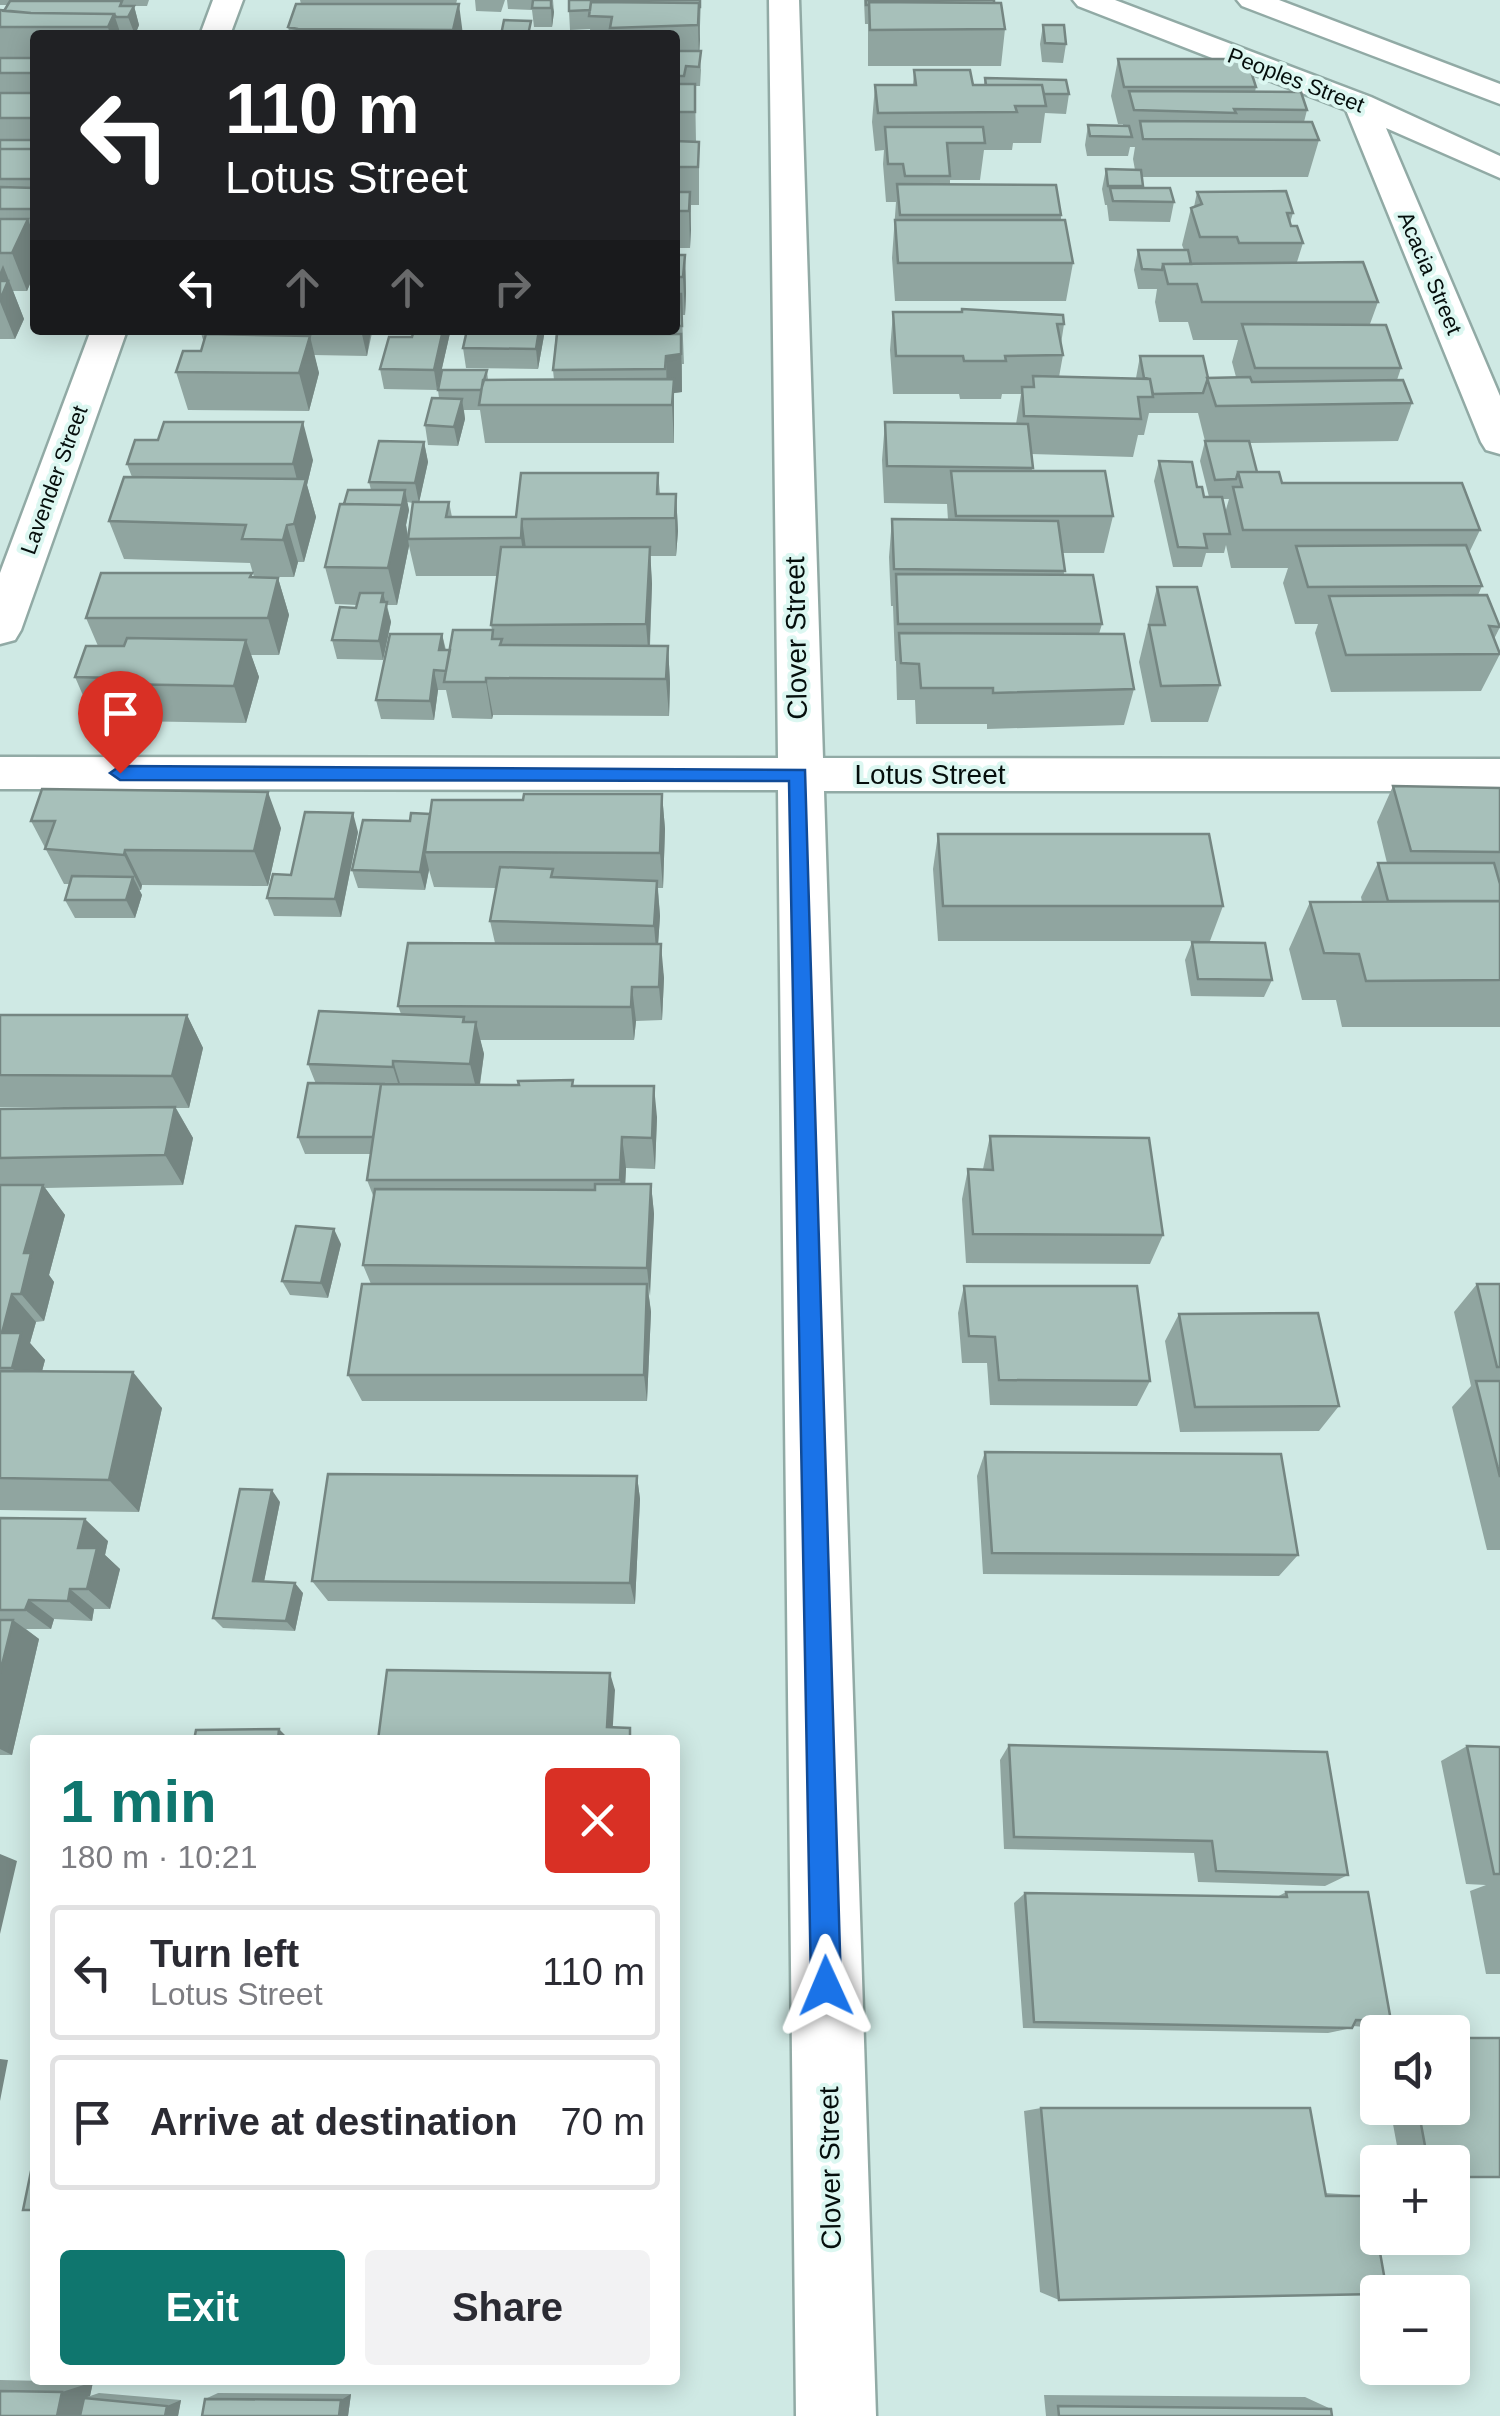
<!DOCTYPE html>
<meta charset="utf-8">
<style>
body{margin:0;font-family:Arial,sans-serif;background:#f2f2f3;color:#2b2b33;height:100vh;display:flex;flex-direction:column;font-size:38px;white-space:nowrap}
*{box-sizing:border-box;margin:0}
p{font-size:32px;color:#7c7c81}
.icon{flex:none;width:55px;height:55px;fill:none;stroke:currentColor;stroke-width:2;stroke-linecap:round;stroke-linejoin:round}
.map{position:relative;flex:1;overflow:hidden}
.sheet{position:absolute;left:30px;top:1735px;width:650px;height:650px;display:flex;flex-direction:column;background:#fff;border-radius:10px;box-shadow:0 5px 25px #0003}
.sheet>*{flex:none}
.top-card{position:absolute;left:30px;top:30px;width:650px;height:305px;border-radius:10px;box-shadow:0 5px 25px #0003;background:#202124;color:#fff;overflow:hidden}
.controls{position:absolute;left:1360px;top:2015px;display:grid;gap:20px}
.controls a{display:grid;place-items:center;width:110px;height:110px;border-radius:10px;background:#fff;box-shadow:0 5px 25px #0003;font-size:50px}
.pin{position:absolute;display:grid;place-items:center;width:85px;height:85px;color:#fff;margin:-102px -42px;border-radius:50% 50% 50% 0;rotate:-45deg;box-shadow:0 0 10px #0007}
.pin .icon{rotate:45deg}
.me{position:absolute;width:110px;margin:-55px;rotate:359deg;stroke-linejoin:round;filter:drop-shadow(0 0 8px #0008)}
.turn{display:flex;align-items:center;gap:35px;height:210px;padding:0 30px;font-size:45px}
.turn .icon{width:130px;height:130px;stroke-width:2.5}
.turn b{display:block;font-size:70px;line-height:85px}
.lanes{display:flex;align-items:center;height:95px;padding:0 30px;background:#0003;justify-content:center;gap:50px;direction:ltr}
.lanes .off{opacity:.35}
.round{display:grid;place-items:center;flex:none;width:105px;height:105px;border-radius:10px;background:#f2f2f3}
.headline{display:flex;align-items:center;justify-content:space-between;height:170px;padding:0 30px}
h1{font-size:60px;font-weight:700;line-height:75px;color:#0f766e}
.action{display:flex;gap:20px;margin-top:auto;padding:20px 30px}
.action a{flex:1;height:115px;border-radius:10px;background:#0f766e;color:#fff;font-size:40px;font-weight:700;line-height:115px;text-align:center}
.action a+a{background:#f2f2f3;color:#2b2b33}
ul{padding:0;list-style:none}
li{display:flex;align-items:center;gap:30px;height:135px;margin:0 20px 15px;padding:0 10px;border:5px solid #e1e1e2;border-radius:10px}
li div{flex:1}
li b{display:block;font-size:38px}
li em{font-style:normal}
.map>svg:first-child{display:block}
.lines{fill:none;stroke-linecap:round;stroke-linejoin:round}
.street-casing{stroke:#91aaa5;stroke-width:5}
.highway-casing{stroke:#91aaa5;stroke-width:5}
.street{fill:#fff;fill-rule:evenodd}
.highway{fill:#fff;fill-rule:evenodd}
.wall{fill:#90a5a0;fill-rule:evenodd}
.shaded-wall{fill:#758682}
.building{fill:#a7c0ba;stroke:#758682;stroke-width:2.5}
.route{fill:#1a73e8;stroke:#114b97;stroke-width:2.5}
.labels{text-anchor:middle;dominant-baseline:central;stroke-width:8;stroke-linejoin:round;paint-order:stroke}
.far-street-label{font-size:22px;fill:#050e0c;stroke:#dcf7f1}
.street-label{font-size:28px;fill:#050e0c;stroke:#dcf7f1}
</style>
<div class="map">
<svg width="1500" height="2416" viewBox="0 0 1500 2416">
<rect width="100%" height="100%" fill="#cfe9e4"/>
<g class="lines">
<defs>
<path id="street" d="M213 0H243L230 35H200Z
M769 0H799L823 758 1500 759V791H824L876 2416H796L778 790 0 789V757L778 758Z
M1073 0H1115L1371 97 1500 156V178L1386 128 1500 396V454L1486 450 1481 442 1346 110 1078 6Z
M91 330H127L21 630 15 640 0 644V573Z"/>
<path id="highway" d="M1237 0H1279L1500 84V104L1242 6Z"/>
</defs>
<use href="#street" class="street-casing"/>
<use href="#highway" class="highway-casing"/>
<use href="#street" class="street"/>
<use href="#highway" class="highway"/>
</g>
<path class="wall" d="M0 0H149L147 6H134L139 25 135 35H35V92H0V10L4 11 7 5H0Z
M300 0H457L456 4 463 35H285H290L288 27 301 4Z
M475 0H505L501 12 476 11Z
M507 0H553L554 12 552 27H534L532 10 508 9Z
M701 0 699 51 701 70 700 86H695L696 142H699V205H691L690 248H675V35H591L590 29 570 30 569 11Z
M864 0H995L994 3 1005 29 1001 66H868V24H865Z
M1043 25 1066 44 1063 63 1042 62 1040 44Z
M1118 59 1256 87 1255 92 1307 110 1304 122 1319 140 1308 177H1142L1143 188 1174 202 1170 222 1109 221 1107 205H1105L1102 189 1106 169 1135 170 1133 159 1135 147H1130L1128 156H1087L1085 145 1088 125H1123V124H1118L1111 96Z
M914 70 973 85H984L985 78 1069 94 1066 114 1045 113 1041 143H1013L1012 150H984L980 180H950V184L1061 215V220L1073 263 1066 301H895L892 258 896 202H886L883 164 884 150 875 151 872 122 875 85H913Z
M0 93H35V272L27 291H13L24 319 15 339H0Z
M1197 192 1293 213 1290 223 1303 243 1297 262 1378 302 1370 324 1401 368 1397 380 1412 403 1398 441 1250 443 1257 472 1282 483 1480 530 1469 553 1482 586 1478 595 1500 627 1494 639 1500 654 1481 691 1331 692 1315 633 1318 624H1295L1283 583 1288 568H1231L1226 545 1224 553H1206L1202 567H1173L1154 481 1159 461 1197 487 1204 497H1209L1200 461 1205 441 1198 413H1149L1144 435H1138L1133 457 1031 454 1032 471 1113 516 1104 553H1063L1064 575 1102 624 1099 634 1134 689 1124 725 987 729V724H916L915 700H897L896 661H895L893 606H891L889 557 892 519 948 520 947 504 884 503 882 460 885 422 1016 424 1021 394H1002L1001 399H960L959 394H893L890 350 893 312H961L962 309 1064 324 1061 344 1063 355 1059 377 1136 378 1140 356 1208 378 1236 377 1232 362 1238 340H1193L1188 322H1159L1155 302 1157 289H1138L1134 270 1138 250H1184L1182 245 1191 208 1194 207ZM1222 499H1229L1225 513Z
M675 255H685L686 293 685 315H682L684 364H682V392L674 393V443H485L480 410H464L465 419 458 446 428 445 425 425 439 398 438 390 487 370 488 380H554L553 370 556 330H675Z
M200 330H371L372 333 367 356 314 355 319 373 309 411 188 410 176 372 201 351 204 343Z
M545 330 538 369 466 368 463 348Z
M450 333 437 390 384 389 380 369 412 337Z
M424 442 428 462 419 502H449L452 517H516L658 473 660 494H676L678 531 676 556H650L652 584 650 646H668L670 683 669 716 493 715 492 719 452 718 446 690H438L434 720 381 719 376 700 442 634 446 650H450L492 630 491 625 498 576H416L409 546 397 605H387L391 622 383 660 337 659 332 640 357 605 335 604 325 567 344 504 371 490 369 482ZM407 502 413 503 408 535 406 525 409 510Z
M313 460 307 485 316 517 304 562H298L294 577H254L250 563 124 559 109 521 132 477 127 464Z
M253 577 278 578 289 615 279 655H251L259 677 246 723 128 721 125 715 91 714 75 677 98 646 86 618Z
M1157 587 1220 685 1208 722H1151L1139 662Z
M1393 786 1500 788V1027H1342L1336 1000H1302L1289 949 1310 902H1362L1361 897 1378 863H1387L1377 822Z
M662 794 665 829 663 888H658L660 916 658 944 664 978 662 1020 636 1021 634 1040H480L484 1054 480 1085 574 1086 657 1117 655 1169 626 1168 625 1184H651L654 1214 649 1296 651 1312 647 1401H362L348 1375 371 1284 363 1265 374 1198 367 1180 371 1154H305L298 1137 316 1084 308 1064 401 1014 398 1006 495 943 490 921 496 888 434 887 429 870 425 890 358 888 352 870 410 821 430 814 523 800Z
M31 821 281 828 268 886 142 885 141 890H139L142 895 135 918H75L65 900 69 884H64Z
M358 832 341 917 274 916 267 898 291 875Z
M938 834 1223 906 1210 941H938L933 869Z
M1192 942 1272 980 1264 997 1191 996 1185 960Z
M0 1015H187L203 1048 189 1108H176L193 1138 183 1185 45 1188 65 1215 49 1275 54 1282 44 1321 36 1322 30 1343 45 1360 42 1371 162 1408 139 1512 0 1510V1109L113 1107H0Z
M990 1136 1163 1235 1150 1264 966 1263 962 1199 968 1169H983Z
M341 1244 328 1298 290 1295 282 1281Z
M1477 1284H1500V1550H1487L1452 1407 1471 1386 1454 1312Z
M964 1286 1150 1381 1137 1406 990 1405 987 1363H962L958 1313Z
M1179 1314 1339 1406 1319 1431 1180 1432 1165 1341Z
M985 1452 1298 1555 1279 1576 983 1574 977 1476Z
M637 1476 640 1499 635 1604 328 1601 312 1581Z
M280 1502 264 1581 303 1593 295 1631 223 1628 213 1618Z
M0 1518 108 1541 105 1555 120 1569 110 1609H94L92 1621 54 1619 51 1629H26L39 1639 12 1755H0Z
M1009 1745 1348 1875 1325 1886 1198 1882 1194 1853 1004 1849 1000 1760Z
M1467 1746 1500 1747V1974H1486L1470 1891 1486 1885 1466 1884 1441 1761Z
M1286 1892 1391 2021 1365 2027 1353 2026 1352 2028 1328 2033 1023 2028 1014 1903 1025 1893 1277 1897Z
M1041 2108 1325 2193 1370 2196 1059 2300 1040 2292 1024 2111Z
M1390 2108H1452V2162H1400Z
M0 2380 93 2382 90 2396 99 2393 181 2400 178 2416H0Z
M218 2393 351 2394 348 2416H202L205 2399Z
M1044 2395 1305 2397 1331 2409 1332 2416H1046Z"/>
<path class="shaded-wall" d="M551 0 554 12 552 27 551 8Z
M699 3 700 40 699 61 698 25Z
M459 4 463 35H453V30Z
M134 6 139 25 135 35 128 17Z
M114 14 121 35H110L108 27Z
M690 192 691 230 690 248 689 211Z
M28 219 35 239V272L27 291 12 253Z
M685 255 686 293 685 315 683 277Z
M3 265 24 319 15 339 0 302V272Z
M361 330H371L367 356Z
M443 330H449L450 333 437 390 434 370Z
M539 330H545L538 369 536 349Z
M681 334 682 392 674 393V443L672 405 668 394 667 407 666 356Z
M310 336 319 373 309 411 299 373Z
M462 399 465 419 458 446 454 427Z
M303 422 313 460 307 485 316 517 304 562 294 524 301 496 293 464Z
M424 442 428 462 419 503 415 483Z
M405 490 409 510 406 525 409 546 397 605 388 568Z
M676 494 678 531 676 556 675 518Z
M522 519 527 556 526 575 521 538Z
M287 525 298 562 294 577 283 540Z
M650 547 652 584 649 661 646 624Z
M278 578 289 615 279 655 268 618Z
M383 593 391 622 383 660 379 641 381 602Z
M442 634 446 654 439 650Z
M246 640 259 677 246 723 234 686Z
M668 646 670 683 669 716 666 679Z
M434 670 438 690 434 720 430 701Z
M486 678 493 715 492 719 486 682Z
M268 792 281 828 268 886 254 851Z
M662 794 665 829 663 888 660 853Z
M353 813 358 832 341 917 335 899Z
M432 814 425 852 429 870 425 890 420 872Z
M125 850 142 885 141 890 124 855Z
M133 877 142 895 135 918 126 900Z
M657 881 660 916 657 960 654 926Z
M661 944 664 978 662 1020 659 987Z
M632 987 636 1021 634 1040 631 1007Z
M187 1015 203 1048 189 1108 172 1076Z
M464 1017 472 1048 476 1022 484 1054 478 1096 470 1064 463 1022Z
M393 1061 403 1093V1099L393 1067Z
M654 1086 657 1117 655 1169 652 1138Z
M175 1107 193 1138 183 1185 165 1155Z
M622 1137 626 1168 624 1210 620 1180Z
M651 1184 654 1214 650 1296 647 1268Z
M43 1185 65 1215 49 1275 54 1282 44 1321 21 1294 24 1253Z
M334 1229 341 1244 328 1298 321 1283Z
M647 1284 651 1312 647 1401 644 1375Z
M12 1294 36 1322 30 1343 45 1360 36 1394 12 1368 2 1333Z
M133 1372 162 1408 139 1512 109 1480Z
M637 1476 640 1499 635 1604 630 1583Z
M272 1490 280 1502 262 1592 253 1581Z
M85 1519 108 1541 105 1555 120 1569 110 1609 87 1589 78 1548Z
M295 1583 303 1593 295 1631 286 1621Z
M70 1589 94 1609 92 1621 68 1601Z
M29 1600 54 1619 51 1629 25 1610Z
M13 1620 39 1639 12 1755 0 1749V1673Z
M610 1673 615 1690 612 1740 607 1727Z
M279 1729 288 1738V1740H278Z
M0 1854 17 1861 0 1934Z
M0 2059 8 2060 0 2101Z
M93 2382 90 2396 84 2398 86 2416H57L62 2392Z
M351 2394 348 2416H339L341 2400Z
M181 2400 178 2416H165L167 2406Z"/>
<path class="building" d="M533 0H551V8H532Z
M569 0H700V7H699V3L591 2 590 10 569 11Z
M866 0H994V3L869 2V5H866Z
M10 1H122L120 6H134L128 17H116L114 14 31 13 4 11Z
M591 2 699 3 698 25 610 28 612 17 589 16Z
M869 2 1001 3 1005 29 870 30Z
M296 4H459L453 30 298 29 288 27Z
M0 10 31 13 114 14 108 27H0Z
M504 20 531 21 528 35H501Z
M1043 25H1064L1066 44 1045 43Z
M675 51H701L699 67 686 66 684 76H675Z
M0 58H35V73H0Z
M1118 59H1247L1256 87H1124Z
M914 70H970L973 85H1042L1046 106H1015L1017 112 878 113 875 85H916Z
M985 78 1066 80 1069 94H1044L1042 85H986Z
M675 84H695V112H675Z
M1129 91 1301 92 1307 110 1234 109 1236 113 1134 110Z
M0 93H35V118H0Z
M1140 121 1312 122 1319 140 1143 139Z
M1088 125 1129 126 1132 137 1090 136Z
M885 127H983L985 143H947L950 176H905L903 164H888Z
M0 140H35V149H0Z
M675 141 699 142 698 167H675Z
M0 149H35V179H0Z
M1106 169 1141 170 1143 186H1108Z
M897 184 1056 185 1061 215H900Z
M0 187 35 188V204L32 209H0Z
M1110 188H1170L1174 202 1113 201Z
M1286 191 1293 213H1287L1291 226H1297L1303 243H1239L1237 237H1200L1191 208 1202 204 1197 192Z
M675 192H690L689 211H675Z
M0 219H28L12 253H0Z
M895 220H1065L1073 263H898Z
M1138 250H1188L1191 264H1163L1162 270 1142 269Z
M675 255H685L683 277H675Z
M1363 262 1378 302H1202L1197 284H1168L1163 264Z
M0 281H8L0 300Z
M675 294H681L682 326H675Z
M962 309 1063 315 1064 324H1057L1063 355 1005 356 1006 361H964L963 356H896L893 312H962Z
M1242 324 1386 325 1401 368H1255Z
M414 330H443L434 370 380 369 389 337H412Z
M467 330H539L536 349 463 348Z
M206 334 310 336 299 373 176 372 183 351H201Z
M557 334H681V354L666 356 665 369 553 370Z
M1140 356H1203L1208 378 1203 393 1153 394 1150 379 1144 378Z
M442 370H487L481 390H438Z
M1033 376 1150 379 1153 397H1138L1141 419 1024 416 1022 387H1034Z
M1250 377 1252 382 1403 380 1412 403 1216 406 1207 378Z
M674 379 672 405H479L483 380Z
M432 398 462 399 454 427 425 425Z
M164 422H303L293 464H127L135 440H158Z
M885 422 1028 424 1033 468 887 466Z
M379 441 424 442 415 483 369 482Z
M1205 441H1249L1257 472H1238L1236 479 1215 480Z
M1159 461 1192 462 1197 487H1202L1204 497H1222L1230 534H1204L1207 548 1178 547Z
M951 471H1105L1113 516H956Z
M1238 472H1279L1282 483H1462L1480 530H1243L1233 487H1242Z
M521 473H658L657 494H676L675 518 522 519 521 538 408 539 413 502H449L446 517H516Z
M124 477 306 479 294 524 287 525 283 540 242 539 246 525 109 521Z
M348 490H405L402 505 344 504Z
M340 504 402 505 388 568 325 567Z
M892 519 1058 521 1065 571 894 569Z
M1466 545 1482 586 1308 587 1296 546Z
M501 547H650L646 624 491 625Z
M101 573H252L250 577 278 578 268 618H86Z
M896 574 1093 575 1102 624H898Z
M1157 587H1197L1220 685 1161 686 1149 625H1165Z
M360 593H383L381 602H387L379 641 332 640 340 607 356 608Z
M1487 595 1500 627 1489 626 1500 654 1346 655 1329 596Z
M453 630H493L492 639H502L500 645 668 646 666 679 486 678V682H444Z
M899 633 1124 634 1134 689 993 693V688H921L919 664 901 663Z
M390 634H442L439 650H450L446 671 434 670 430 701 376 700Z
M127 638 246 640 234 686 112 684 115 678 75 677 86 646H124Z
M1393 786 1500 788V852L1411 851Z
M42 789 268 792 254 851 125 850 124 855 45 849 55 821H31Z
M524 794H662L660 853 425 852 432 800H523Z
M305 812 353 813 335 899 267 898 273 874 291 875Z
M411 813 430 814 420 872 352 870 363 820 410 821Z
M938 834H1209L1223 906H943Z
M1378 863H1494L1500 884V901H1388Z
M500 867 553 869 551 877 657 881 654 926 490 921Z
M72 876 133 877 126 900H65Z
M1500 901V980L1366 981 1359 954 1324 953 1310 902Z
M1192 942 1265 943 1272 980 1198 979Z
M408 943 661 944 659 987H632L631 1007 398 1006Z
M319 1011 464 1017 463 1022H476L470 1064 393 1061V1067L308 1064Z
M0 1015H187L172 1076 0 1075Z
M573 1080 572 1086H654L652 1138 622 1137 620 1180H367L381 1084 519 1085 518 1081Z
M308 1083 385 1084H381L373 1137H298Z
M175 1107 165 1155 0 1158V1109Z
M990 1136 1149 1138 1163 1235 973 1234 968 1169 993 1170Z
M595 1184H651L647 1268 363 1265 375 1189 595 1190Z
M0 1185H43L24 1253H31L21 1294H12L2 1333H21L12 1368H0Z
M296 1226 334 1229 321 1283 282 1281Z
M362 1284H647L644 1375H348Z
M1477 1284H1500V1367H1497Z
M964 1286H1137L1150 1381 999 1380 995 1337 969 1336Z
M1318 1313 1339 1406 1195 1407 1179 1314Z
M0 1371 133 1372 109 1480 0 1478Z
M1476 1381H1500V1477Z
M985 1452 1281 1454 1298 1555 992 1553Z
M328 1474 637 1476 630 1583 312 1581Z
M240 1489 272 1490 253 1581 295 1583 286 1621 213 1618Z
M0 1518 85 1519 78 1548H97L87 1589H70L68 1601 29 1600 25 1610H0Z
M0 1620H13L0 1673Z
M387 1670 610 1673 607 1727 630 1728V1740H378Z
M279 1729 278 1740H194L196 1730Z
M1009 1745 1327 1752 1348 1875 1216 1871 1212 1841 1014 1837Z
M1467 1746 1500 1747V1874H1494Z
M1286 1892H1368L1391 2021 1356 2020 1352 2028 1034 2022 1025 1893 1287 1897Z
M1452 2038H1500V2177H1452V2162H1428L1418 2108H1452Z
M1041 2108H1310L1326 2196H1370L1387 2292H1378V2294L1059 2300Z
M35 2152V2210H23Z
M228 2380H278L276 2382Z
M0 2391 62 2392 57 2416H0Z
M84 2398 167 2406 165 2416H80Z
M205 2399 341 2400 339 2416H202Z
M1058 2406 1331 2409 1332 2416H1059Z"/>
<path class="route" d="M120 766 805 770 841 1986 837 1996 826 2001 816 1996 811 1986 789 781 120 780 110 773Z"/>
<g class="labels">
<g class="far-street-label">
<text transform="translate(1296 80) rotate(21)">Peoples Street</text>
<text transform="translate(1430 273) rotate(67)">Acacia Street</text>
<text transform="translate(54 480) rotate(-70)">Lavender Street</text>
</g>
<g class="street-label">
<text transform="translate(796 638) rotate(-91)">Clover Street</text>
<text x="930" y="774">Lotus Street</text>
<text transform="translate(830 2168) rotate(-91)">Clover Street</text>
</g>
</g>
</svg>
<div class="controls">
<a><svg class="icon" aria-label="sound" viewBox="0 0 24 24"><path d="M4 9h4l5-4v14l-5-4H4zM17 9q2 3 0 6"/></svg></a>
<a>+</a>
<a>−</a>
</div>
<div class="pin" style="left:120px;top:773px;background:#d93025"><svg class="icon" aria-label="arrive" viewBox="0 0 24 24"><path d="M6 21V4h12l-3 4 3 4H6"/></svg></div>
<svg class="me" style="left:826px;top:1986px" viewBox="-20 -20 40 40"><path d="M0-17L14 15 0 8-14 15z" fill="#1a73e8" stroke="#fff" stroke-width="4"/></svg>
<div class="top-card">
<div class="turn"><svg class="icon" aria-label="left" viewBox="0 0 24 24"><path d="M17 20v-9H6M10 6l-5 5 5 5"/></svg><div><b>110 m</b>Lotus Street</div></div>
<div class="lanes"><svg class="icon" aria-label="left" viewBox="0 0 24 24"><path d="M17 20v-9H6M10 6l-5 5 5 5"/></svg><svg class="icon off" aria-label="ahead" viewBox="0 0 24 24"><path d="M12 20V5M6 11l6-6 6 6"/></svg><svg class="icon off" aria-label="ahead" viewBox="0 0 24 24"><path d="M12 20V5M6 11l6-6 6 6"/></svg><svg class="icon off" aria-label="right" viewBox="0 0 24 24"><path d="M7 20v-9h11M14 6l5 5-5 5"/></svg></div>
</div>
<section class="sheet">
<div class="headline"><div><h1>1 min</h1><p>180 m · 10:21</p></div><a class="round" style="background:#d93025;color:#fff"><svg class="icon" aria-label="close" viewBox="0 0 24 24"><path d="M6 6l12 12M18 6L6 18"/></svg></a></div>
<ul>
<li><svg class="icon" aria-label="left" viewBox="0 0 24 24"><path d="M17 20v-9H6M10 6l-5 5 5 5"/></svg><div><b>Turn left</b><p>Lotus Street</p></div><em>110 m</em></li>
<li><svg class="icon" aria-label="arrive" viewBox="0 0 24 24"><path d="M6 21V4h12l-3 4 3 4H6"/></svg><div><b>Arrive at destination</b></div><em>70 m</em></li>
</ul>
<div class="action"><a>Exit</a><a>Share</a></div>
</section>
</div>
